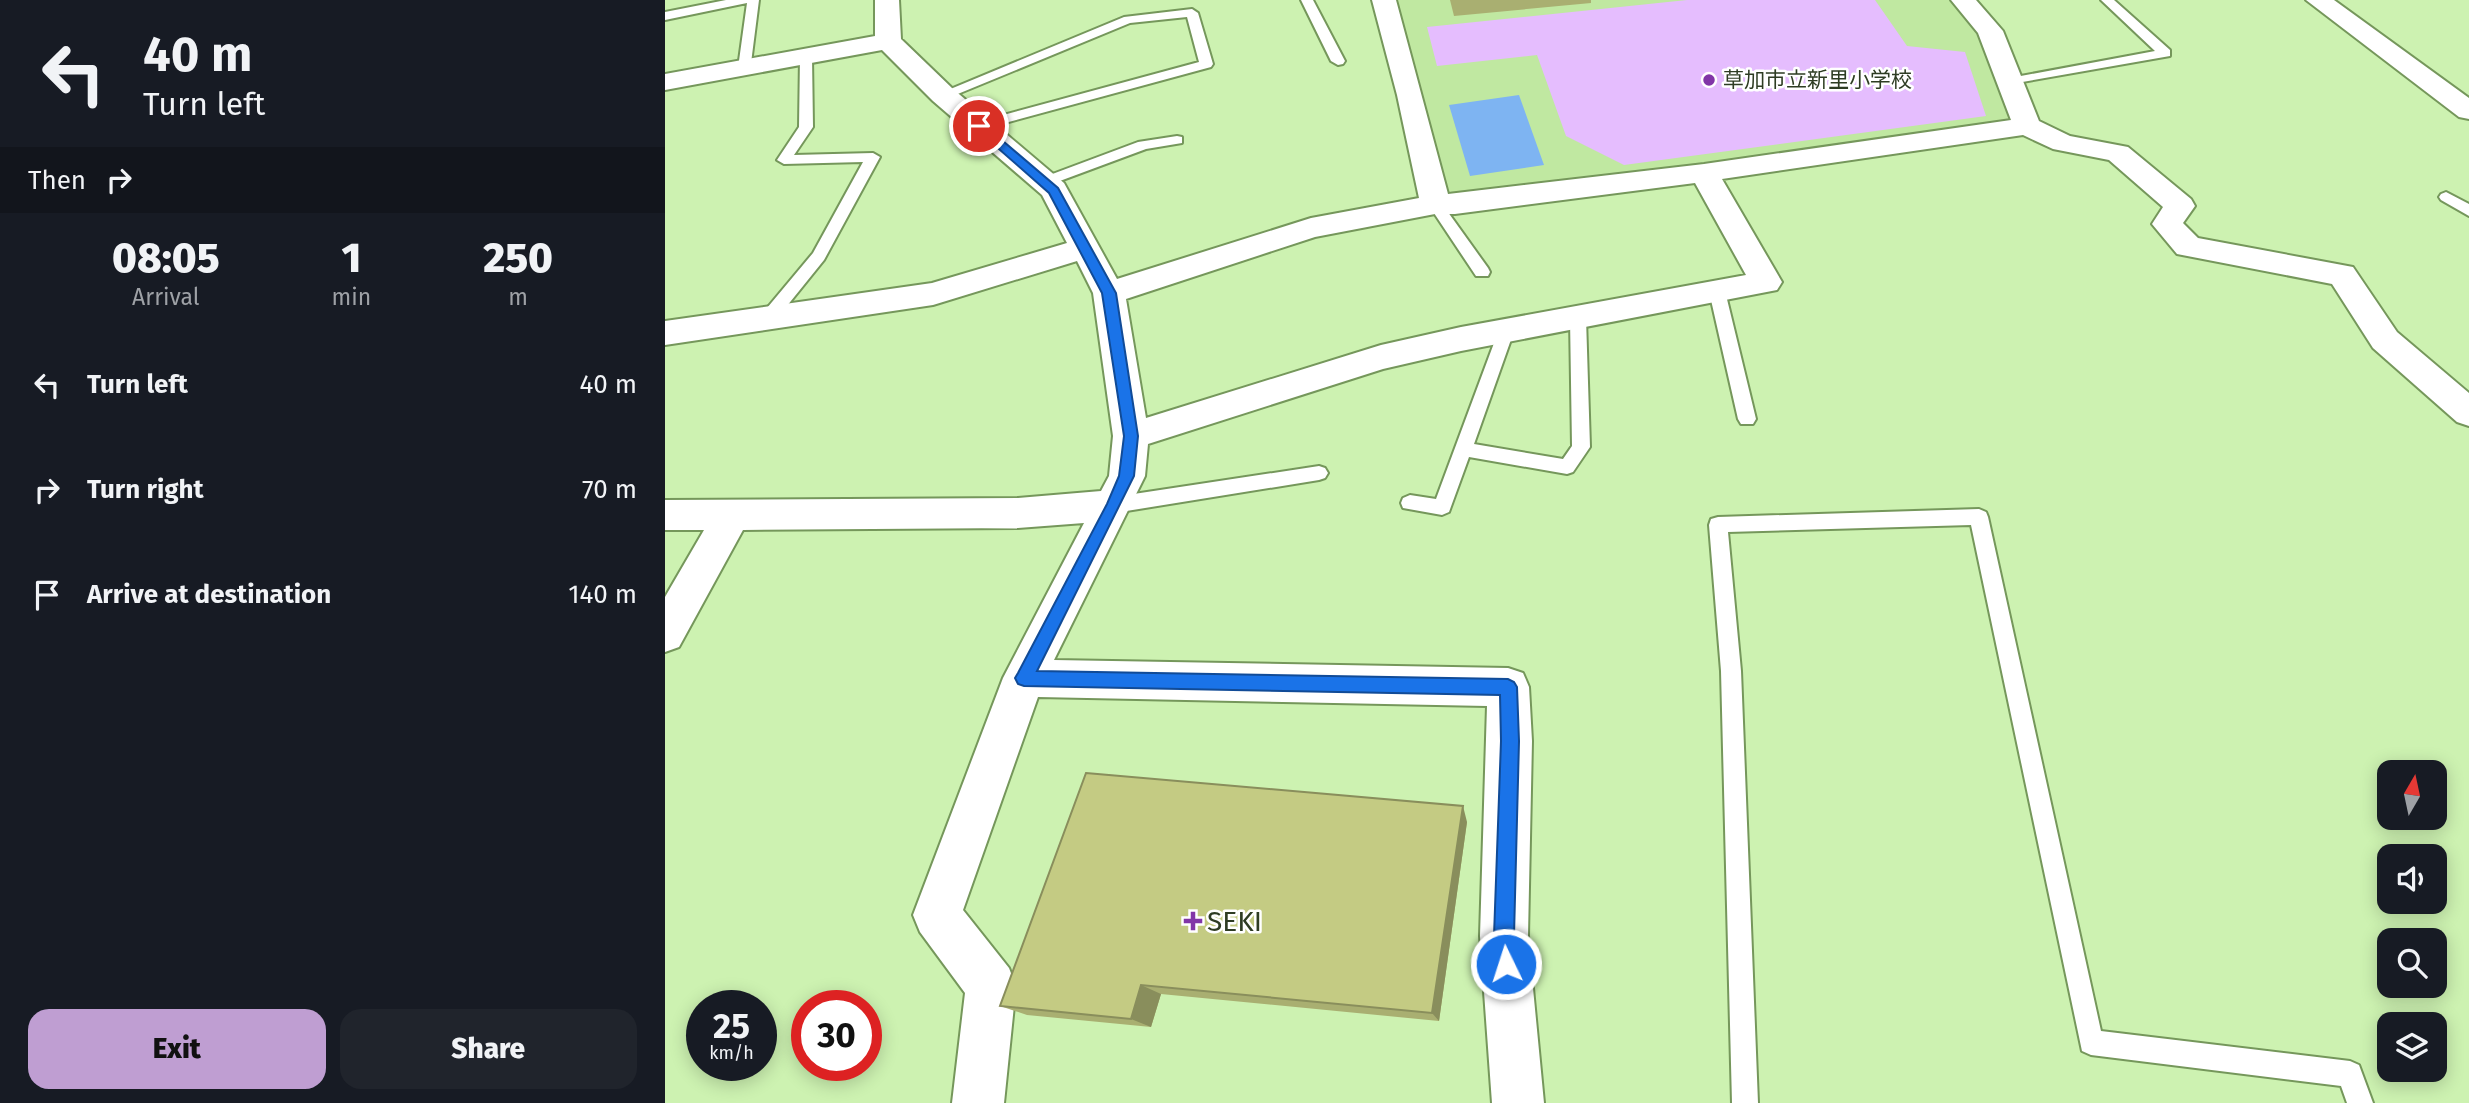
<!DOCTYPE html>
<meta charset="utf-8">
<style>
body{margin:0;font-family:"Fira Sans","Noto Sans JP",sans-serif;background:#20242c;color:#f1f3f6;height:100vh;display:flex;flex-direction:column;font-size:26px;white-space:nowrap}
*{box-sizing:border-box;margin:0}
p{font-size:23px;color:#9ea1a6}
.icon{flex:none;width:38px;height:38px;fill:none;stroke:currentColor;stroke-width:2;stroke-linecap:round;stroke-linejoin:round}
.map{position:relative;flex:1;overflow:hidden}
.panel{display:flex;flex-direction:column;background:#171b24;width:665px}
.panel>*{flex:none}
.guide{background:#171b24;color:#f1f3f6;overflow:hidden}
.needle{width:46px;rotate:9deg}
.buttons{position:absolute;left:1712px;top:760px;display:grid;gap:14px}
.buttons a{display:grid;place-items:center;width:70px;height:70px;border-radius:14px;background:#171b24;box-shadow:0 4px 18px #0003;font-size:35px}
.speed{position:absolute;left:21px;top:990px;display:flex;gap:14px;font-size:35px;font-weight:700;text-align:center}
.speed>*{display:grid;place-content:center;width:91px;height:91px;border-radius:50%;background:#171b24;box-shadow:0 4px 18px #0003;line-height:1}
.speed small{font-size:18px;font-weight:400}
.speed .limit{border:10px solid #d22;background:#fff;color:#111}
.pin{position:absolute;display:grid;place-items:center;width:60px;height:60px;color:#fff;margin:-30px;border:4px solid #fff;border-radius:50%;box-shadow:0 2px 7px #0007}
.me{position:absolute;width:77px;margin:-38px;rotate:356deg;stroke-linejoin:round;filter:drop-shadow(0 0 5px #0008)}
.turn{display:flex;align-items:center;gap:24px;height:147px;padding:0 28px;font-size:32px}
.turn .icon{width:91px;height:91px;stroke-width:2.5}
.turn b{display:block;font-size:49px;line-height:60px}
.then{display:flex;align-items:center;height:66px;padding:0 28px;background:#0003;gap:14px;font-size:26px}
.eta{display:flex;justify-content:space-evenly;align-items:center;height:119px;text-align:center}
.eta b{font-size:42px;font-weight:800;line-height:49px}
.button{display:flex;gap:14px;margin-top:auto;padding:14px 28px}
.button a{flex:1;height:80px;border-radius:21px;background:#bf9ed2;color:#111;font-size:28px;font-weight:800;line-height:80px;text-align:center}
.button a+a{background:#20242c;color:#f1f3f6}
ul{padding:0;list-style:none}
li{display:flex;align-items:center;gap:21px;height:105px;padding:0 28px}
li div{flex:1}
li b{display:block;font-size:26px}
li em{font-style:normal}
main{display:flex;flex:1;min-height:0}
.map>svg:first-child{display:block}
.built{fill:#c0e8a1}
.green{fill:#e5bdfe}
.water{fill:#7eb4f2}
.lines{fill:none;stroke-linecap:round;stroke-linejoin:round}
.lane-casing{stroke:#75975b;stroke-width:4}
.street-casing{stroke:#75975b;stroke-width:4}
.lane{fill:#fff;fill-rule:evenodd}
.street{fill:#fff;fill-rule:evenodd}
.wall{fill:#a9af71}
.shaded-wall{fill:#898e5c}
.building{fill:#c4cb83;stroke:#898e5c;stroke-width:2}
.route{fill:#1a73e8;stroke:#114b97;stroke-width:2}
.poi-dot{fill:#8135a7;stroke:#fff;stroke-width:2.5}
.labels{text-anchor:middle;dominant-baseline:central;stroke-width:5;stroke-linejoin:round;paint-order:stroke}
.far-poi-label{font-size:21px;fill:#2e3c23;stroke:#fff;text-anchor:start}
.near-poi-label{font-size:28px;fill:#2e3c23;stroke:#fff;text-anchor:start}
</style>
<main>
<section class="panel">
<div class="guide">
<div class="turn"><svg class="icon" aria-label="left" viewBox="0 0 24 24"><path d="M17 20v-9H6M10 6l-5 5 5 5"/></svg><div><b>40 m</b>Turn left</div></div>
<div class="then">Then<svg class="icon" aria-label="right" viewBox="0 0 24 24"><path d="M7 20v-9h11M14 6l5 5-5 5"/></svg></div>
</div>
<div class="eta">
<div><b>08:05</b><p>Arrival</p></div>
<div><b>1</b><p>min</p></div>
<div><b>250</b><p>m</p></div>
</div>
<ul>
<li><svg class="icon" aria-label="left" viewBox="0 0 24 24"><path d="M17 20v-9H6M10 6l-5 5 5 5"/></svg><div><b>Turn left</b></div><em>40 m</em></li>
<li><svg class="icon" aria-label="right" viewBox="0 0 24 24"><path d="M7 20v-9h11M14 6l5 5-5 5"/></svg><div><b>Turn right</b></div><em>70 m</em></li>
<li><svg class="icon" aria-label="arrive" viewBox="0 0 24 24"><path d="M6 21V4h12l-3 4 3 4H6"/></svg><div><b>Arrive at destination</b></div><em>140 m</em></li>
</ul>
<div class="button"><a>Exit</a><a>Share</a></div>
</section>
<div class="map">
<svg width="1804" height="1103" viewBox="0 0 1804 1103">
<rect width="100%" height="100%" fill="#cdf2b1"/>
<path class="built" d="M731 0H1287L1322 45 1349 115 1340 124 796 198 783 190Z"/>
<path class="green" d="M1022 0H1210L1242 46 1300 52 1321 116 959 165 901 136 872 55 772 66 762 27Z"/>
<path class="water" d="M854 95 879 165 805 176 784 105Z"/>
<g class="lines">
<defs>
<path id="lane" d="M61 0H94L85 71 80 72 73 68 82 3 0 20V12Z
M636 0H648L680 61 678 64 673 65 666 61Z
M1436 0H1449L1505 50V56L1340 85V79L1345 78 1490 51Z
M527 9 533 13 548 64 546 67 314 130 307 126 309 123 534 62 522 17 465 23 283 98 278 99 271 95 459 17Z
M141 53 147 57 148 127 129 155 208 153 215 157 159 260 109 322 103 324 95 318 97 314 148 253 198 162 119 164 112 160 134 127 135 57Z
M512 136 517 137V143L481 149 384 185H374L372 182 374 179 473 142Z
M1781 192 1804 204V216L1776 200 1774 197 1776 194Z
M770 199 775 201 823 268 825 272 823 276H811L763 204Z
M1052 285 1060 291 1091 419 1088 424H1076L1073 419 1044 291Z
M913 312 921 318 925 447 908 472 902 474 804 457 784 512 777 515 738 508 736 503 738 498 745 495 771 499 835 327 841 325 849 331 809 444 898 459 907 446 905 318Z
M654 466 660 468 663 473 660 478 654 480 449 513 442 510 440 505 442 500 449 497Z
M1314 509 1321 512 1323 517 1436 1031 1685 1061 1694 1065 1708 1103H1682L1676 1086 1426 1055 1417 1051 1306 525 1063 532 1076 671 1093 1103H1067L1056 671 1044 525 1046 519 1053 517Z"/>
<path id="street" d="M210 0H234L236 39 288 89 399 183 452 279 646 218 754 198 732 95 707 0H731L783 194 1039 164 1346 120 1313 33 1286 0H1311L1338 31 1374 121 1405 136 1463 147 1526 199 1530 206 1518 223 1533 238 1688 267 1732 332 1804 393V426L1792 422 1708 348 1667 284 1512 254 1487 224 1498 207 1444 160 1388 149 1358 135 1057 179 1117 282 1112 290 796 351 718 369 483 444 480 476 389 660 843 668 858 673 864 687 867 741 863 936 879 1103H827L815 936 822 706 373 697 298 910 344 968 351 986 339 1103H287L300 993 255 932 248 915 338 678 419 523 353 528 78 530 14 647 0 652V597L39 530H0V500L353 498 436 491 444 476 448 436 428 293 412 261 268 305 0 345V321L267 283 402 243 377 195 268 101 217 50 0 90V74L210 36ZM1030 183 1081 275 796 327 716 345 481 418 461 299 650 237 770 214H790Z
M1641 0H1669L1804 98V119L1794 117Z"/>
</defs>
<use href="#lane" class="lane-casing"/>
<use href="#street" class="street-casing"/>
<use href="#lane" class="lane"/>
<use href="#street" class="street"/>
</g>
<path class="wall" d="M785 0H926V3L789 16Z
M802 822 774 1021 496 994 486 1027 362 1015 335 1006Z"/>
<path class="shaded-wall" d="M798 806 802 822 774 1021 767 1013Z
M476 985 496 994 486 1027 466 1019Z"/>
<path class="building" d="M421 773 798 806 767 1013 476 985 466 1019 335 1006Z"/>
<path class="route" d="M310 124H318L393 188 451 293 473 436 469 476 372 671 843 679 849 682 852 687 854 741 849 936 851 964 848 971 841 974 834 971 829 936 836 741 835 695 359 686 353 684 350 678 353 673 442 504 454 476 459 436 437 293 384 193 310 128Z"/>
<g class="poi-dot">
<circle cx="1044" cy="80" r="7"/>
<path d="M524.5 910.5h7v7h7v7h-7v7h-7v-7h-7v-7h7z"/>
</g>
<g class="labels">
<g class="far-poi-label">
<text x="1058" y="80">草加市立新里小学校</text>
</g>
<g class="near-poi-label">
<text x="542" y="921">SEKI</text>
</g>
</g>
</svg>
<div class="buttons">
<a><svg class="needle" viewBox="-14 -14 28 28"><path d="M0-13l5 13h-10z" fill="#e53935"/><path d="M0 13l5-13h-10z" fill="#9ea1a6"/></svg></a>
<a><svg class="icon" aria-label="sound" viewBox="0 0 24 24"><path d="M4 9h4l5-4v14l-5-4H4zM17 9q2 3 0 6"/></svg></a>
<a><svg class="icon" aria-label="search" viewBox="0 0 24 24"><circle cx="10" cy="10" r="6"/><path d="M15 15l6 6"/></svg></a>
<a><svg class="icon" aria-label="layers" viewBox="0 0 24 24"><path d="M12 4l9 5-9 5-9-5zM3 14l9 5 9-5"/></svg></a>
</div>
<div class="speed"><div>25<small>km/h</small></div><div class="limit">30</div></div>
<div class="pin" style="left:314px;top:126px;background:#d93025"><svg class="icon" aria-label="arrive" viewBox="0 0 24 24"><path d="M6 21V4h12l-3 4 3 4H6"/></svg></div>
<svg class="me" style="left:841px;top:964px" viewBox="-20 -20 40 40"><circle r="17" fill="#1a73e8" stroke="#fff" stroke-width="3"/><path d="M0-11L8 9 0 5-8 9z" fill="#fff"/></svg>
</div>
</main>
